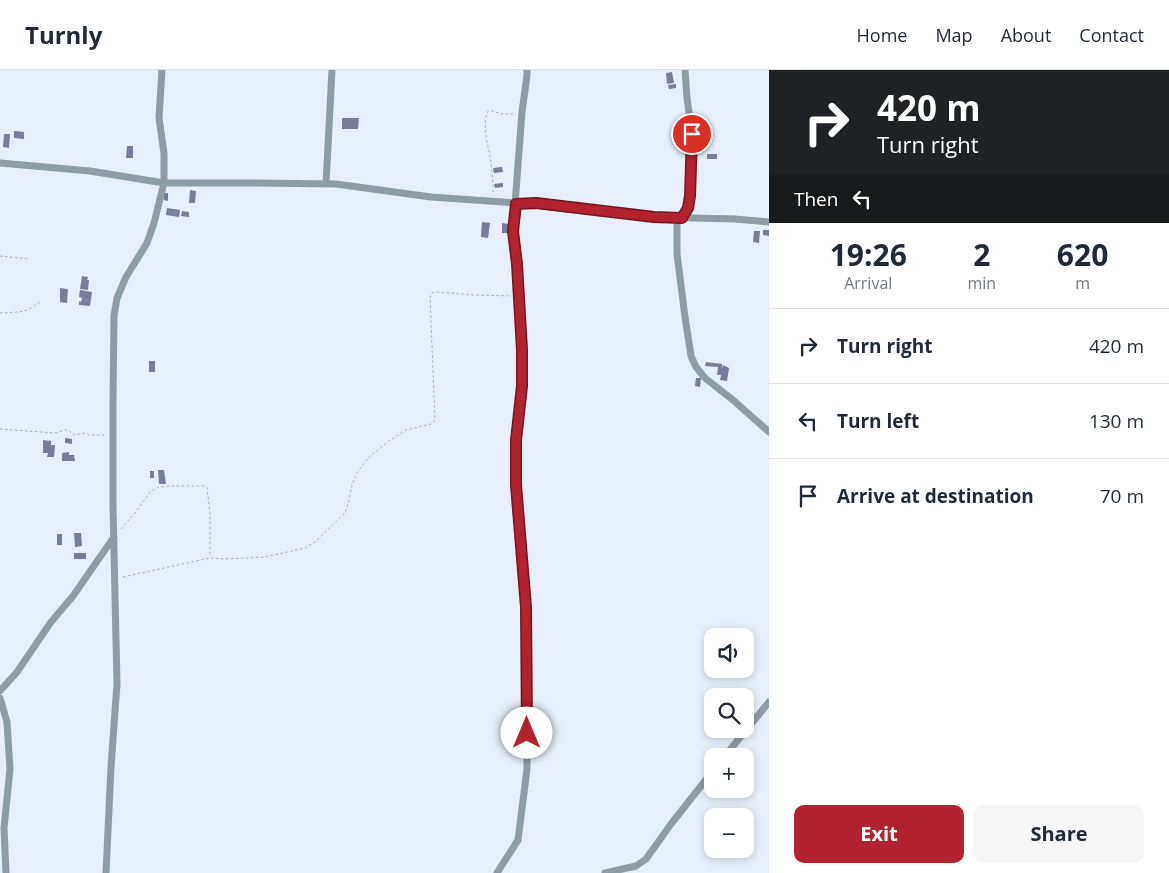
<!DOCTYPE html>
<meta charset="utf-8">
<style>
body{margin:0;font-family:"Open Sans",sans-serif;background:#f6f6f7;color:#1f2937;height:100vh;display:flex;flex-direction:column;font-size:19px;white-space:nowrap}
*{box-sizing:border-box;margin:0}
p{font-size:16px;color:#747a83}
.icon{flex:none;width:28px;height:28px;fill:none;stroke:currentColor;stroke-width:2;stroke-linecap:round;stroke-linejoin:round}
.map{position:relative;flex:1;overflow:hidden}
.details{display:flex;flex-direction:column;background:#fff;width:400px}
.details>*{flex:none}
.banner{background:#202124;color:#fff;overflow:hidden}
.controls{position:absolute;left:704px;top:558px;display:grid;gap:10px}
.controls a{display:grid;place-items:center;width:50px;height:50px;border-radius:10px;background:#fff;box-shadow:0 2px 8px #0003;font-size:25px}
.pin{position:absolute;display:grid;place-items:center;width:42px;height:42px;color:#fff;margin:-21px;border:2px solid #fff;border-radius:50%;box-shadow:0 1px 5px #0007}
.me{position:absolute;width:55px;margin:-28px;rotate:0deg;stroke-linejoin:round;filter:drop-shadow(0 0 4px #0008)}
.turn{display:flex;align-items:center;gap:18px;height:105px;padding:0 25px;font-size:22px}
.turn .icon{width:65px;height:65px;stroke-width:2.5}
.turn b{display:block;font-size:35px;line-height:42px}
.then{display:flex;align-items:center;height:48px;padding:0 25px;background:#0003;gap:10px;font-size:19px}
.eta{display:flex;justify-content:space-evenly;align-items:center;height:85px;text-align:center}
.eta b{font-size:30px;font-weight:700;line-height:35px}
.cta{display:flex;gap:10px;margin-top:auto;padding:10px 25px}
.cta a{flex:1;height:58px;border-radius:10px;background:#b32230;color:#fff;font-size:20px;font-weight:700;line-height:58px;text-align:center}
.cta a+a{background:#f6f6f7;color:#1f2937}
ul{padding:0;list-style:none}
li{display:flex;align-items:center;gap:15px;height:75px;padding:0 25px;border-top:1px solid #e0e1e3}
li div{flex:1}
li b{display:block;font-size:19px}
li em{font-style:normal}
header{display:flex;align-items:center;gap:30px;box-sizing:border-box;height:70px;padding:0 25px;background:#fff;border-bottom:1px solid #e0e1e3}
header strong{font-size:24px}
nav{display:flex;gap:28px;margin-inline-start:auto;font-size:18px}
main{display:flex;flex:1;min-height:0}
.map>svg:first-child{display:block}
.building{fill:#797d99}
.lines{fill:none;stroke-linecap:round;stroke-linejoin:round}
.path{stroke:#a5aeb7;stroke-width:1;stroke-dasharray:2.5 2.5;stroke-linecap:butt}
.minor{stroke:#8e9ca3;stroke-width:7}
.route-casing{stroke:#74161f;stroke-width:12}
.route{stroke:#b32230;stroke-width:9}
</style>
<header>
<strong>Turnly</strong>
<nav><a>Home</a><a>Map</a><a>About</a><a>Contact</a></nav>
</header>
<main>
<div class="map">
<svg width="769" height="803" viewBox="0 0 769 803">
<rect width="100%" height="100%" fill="#e7f0fa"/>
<path class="building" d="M672 2 674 13 667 14 666 3Z
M676 14V18L669 19 668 15Z
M342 48H359L358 59H342Z
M14 61 24 62V69L14 68Z
M4 64H10L9 78 3 77Z
M698 68H710V74H698Z
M127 76H133V88H126Z
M707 84H717V89H707Z
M502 97 503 102 494 103 493 98Z
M503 113V117L495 118 494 114Z
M190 120 196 121 195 133H189Z
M164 123H168V131L164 130Z
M167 138 180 140 179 147 166 145Z
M182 141 189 142V147L181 146Z
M482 152 490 153 488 168 481 167Z
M502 153 509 154 508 163H502Z
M763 160H769V166L763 165Z
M754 161H760L759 173 753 172Z
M82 206 88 207 87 210H89L88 220 80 219Z
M60 218 68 219 67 233 60 232Z
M80 220 92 222 90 236 79 235V231L81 232 82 228 79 227Z
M149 291H155V302H149Z
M706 292 722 294V298L723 295 729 298 727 311 720 310 721 305H717L718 297 705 296Z
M696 308H701L700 317 695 316Z
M65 368 72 369V374L65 373Z
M43 370 51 371V375H55L54 387H47L48 383H43Z
M69 382V385H74L75 391H62V383Z
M158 400H164L166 414H159Z
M150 401H154V408H150Z
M74 463H81L82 476 75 477Z
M57 464H62V475H57Z
M74 483H86V489H74Z"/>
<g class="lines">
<path class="path" d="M493 122C493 110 492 98 490 86 487 71 482 55 488 41H492L502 44H514
M0 186 30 189
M0 243 19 242 28 240 41 231
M0 359 55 363 65 360H68L74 365 86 363 89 365H104
M121 459 135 443 151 421 159 417 170 416H204L207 418 210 443V487
M123 507 210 488 224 489 265 487 305 478 315 472 345 443 348 434 352 415 356 404 368 388 389 371 406 360 431 354 435 350 430 227 432 223 437 222 475 225 512 226"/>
<path class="minor" d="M0 93 90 101 164 113H255L336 114 431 127 516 133H536L655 147 735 149 769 152
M326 114 332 0
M677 148V184L685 247 691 286 696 297 705 308 733 330 769 362
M682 148 688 138 690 126 692 64 687 28 685 0
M0 621 17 602 51 552 73 526 114 467
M0 628 7 652 10 699 4 758 6 803
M725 686 769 632
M106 803 111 697 117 614 113 437V331L114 246 117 228 126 207 147 173 154 153 164 113V83L159 48 162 0
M497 803 518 770 527 699 526 537 516 415V370L521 316 522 280 517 194 513 161 522 42 527 5V0
M605 803 636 796 646 789 671 754 712 702"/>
</g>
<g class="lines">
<defs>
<path id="route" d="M527 663 526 537 516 415V370L522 316V280L517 194 513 161 516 134 536 133 654 147 682 148 688 138 690 126 692 64"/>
</defs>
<use href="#route" class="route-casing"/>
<use href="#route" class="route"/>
</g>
</svg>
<div class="controls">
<a><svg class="icon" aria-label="sound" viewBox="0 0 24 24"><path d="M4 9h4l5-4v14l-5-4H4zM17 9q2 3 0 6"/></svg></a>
<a><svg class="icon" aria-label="search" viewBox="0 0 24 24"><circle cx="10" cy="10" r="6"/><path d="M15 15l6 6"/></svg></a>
<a>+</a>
<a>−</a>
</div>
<div class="pin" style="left:692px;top:64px;background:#d93025"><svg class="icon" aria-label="arrive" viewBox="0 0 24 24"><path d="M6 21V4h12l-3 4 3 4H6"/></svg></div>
<svg class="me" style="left:527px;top:663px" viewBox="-20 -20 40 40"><circle r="19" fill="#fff"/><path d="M0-13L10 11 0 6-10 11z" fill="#b32230"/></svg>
</div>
<section class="details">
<div class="banner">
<div class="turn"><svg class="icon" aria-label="right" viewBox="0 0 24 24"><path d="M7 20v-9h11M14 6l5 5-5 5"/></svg><div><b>420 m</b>Turn right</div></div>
<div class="then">Then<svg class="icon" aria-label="left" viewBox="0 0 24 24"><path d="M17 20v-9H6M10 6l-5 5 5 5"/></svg></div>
</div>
<div class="eta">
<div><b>19:26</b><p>Arrival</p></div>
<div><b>2</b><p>min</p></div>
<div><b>620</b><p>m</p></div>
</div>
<ul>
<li><svg class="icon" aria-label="right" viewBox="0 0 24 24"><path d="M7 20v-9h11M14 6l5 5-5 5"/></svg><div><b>Turn right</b></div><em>420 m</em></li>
<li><svg class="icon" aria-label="left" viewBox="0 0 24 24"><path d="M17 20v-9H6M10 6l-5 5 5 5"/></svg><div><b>Turn left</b></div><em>130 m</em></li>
<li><svg class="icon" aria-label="arrive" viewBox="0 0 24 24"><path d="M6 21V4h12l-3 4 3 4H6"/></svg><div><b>Arrive at destination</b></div><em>70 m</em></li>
</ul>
<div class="cta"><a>Exit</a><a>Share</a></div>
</section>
</main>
